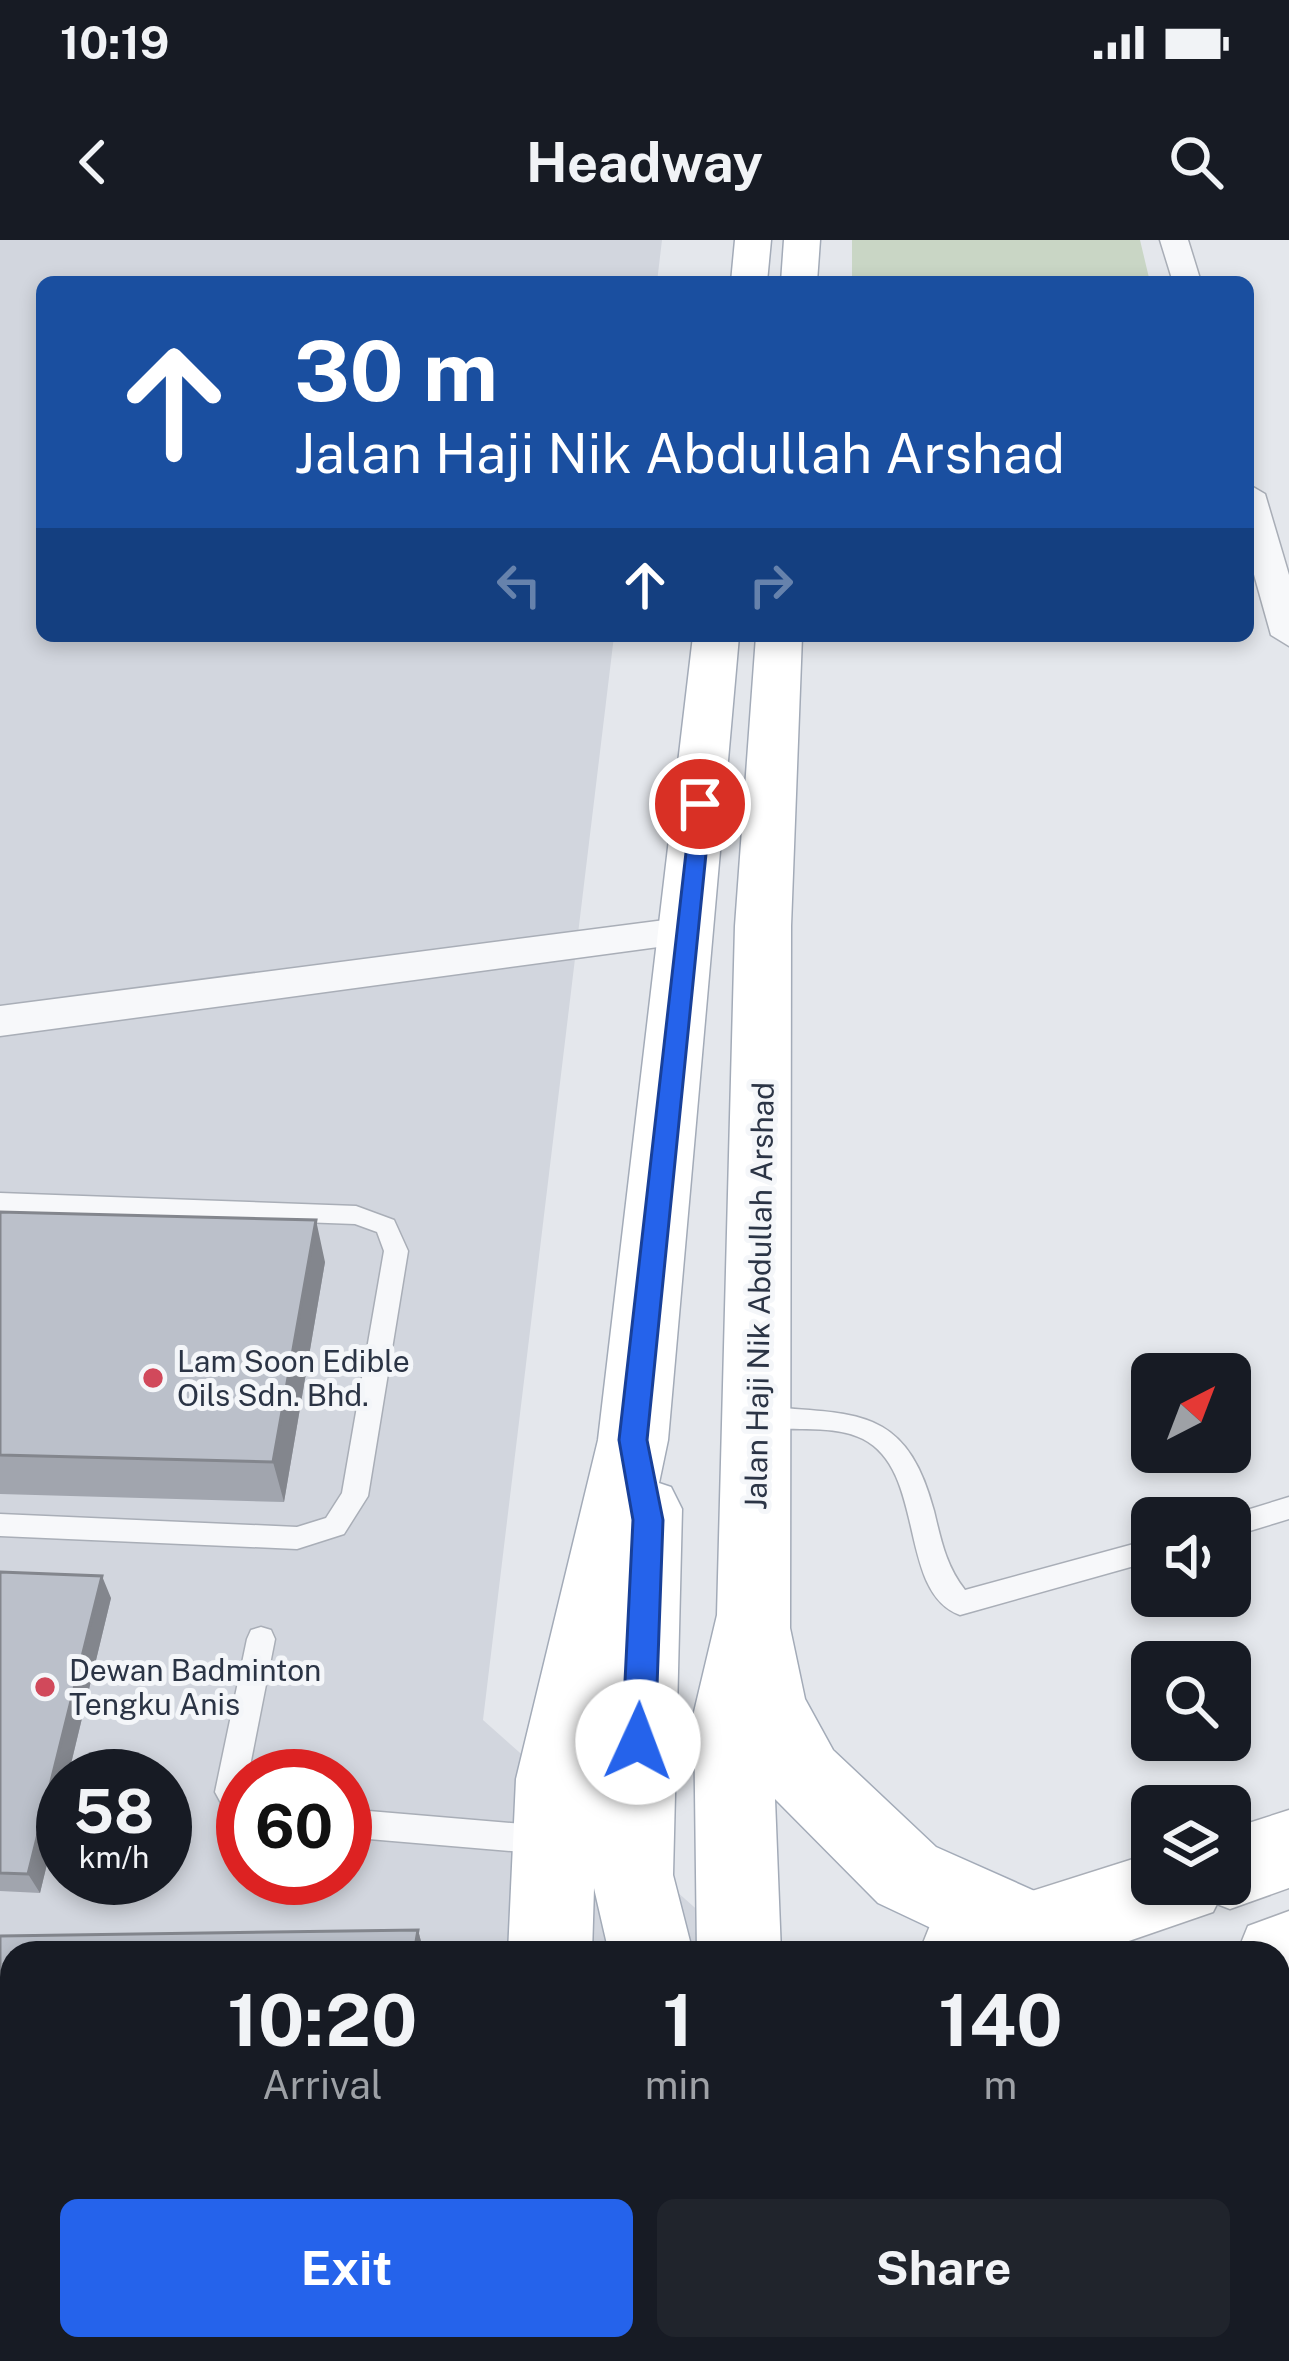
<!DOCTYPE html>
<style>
body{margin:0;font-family:"Public Sans",sans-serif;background:#20242c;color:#f1f3f6;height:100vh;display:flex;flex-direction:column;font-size:45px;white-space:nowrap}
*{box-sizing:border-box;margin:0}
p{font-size:39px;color:#9ea1a6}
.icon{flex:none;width:66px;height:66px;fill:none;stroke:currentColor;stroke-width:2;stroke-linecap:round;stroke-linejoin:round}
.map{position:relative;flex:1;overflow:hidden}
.details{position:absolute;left:0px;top:1701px;width:1290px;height:420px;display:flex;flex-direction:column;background:#171b24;border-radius:36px 36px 0 0;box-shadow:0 6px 18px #0003}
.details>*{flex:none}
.guide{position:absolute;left:36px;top:36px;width:1218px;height:366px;border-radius:18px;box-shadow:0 6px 18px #0003;background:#1a4fa0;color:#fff;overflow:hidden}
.needle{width:78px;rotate:42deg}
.fabs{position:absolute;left:1131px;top:1113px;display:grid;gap:24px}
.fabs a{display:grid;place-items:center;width:120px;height:120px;border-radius:18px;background:#171b24;box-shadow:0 6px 18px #0003;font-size:60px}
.speed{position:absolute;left:36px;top:1509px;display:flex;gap:24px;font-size:60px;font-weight:700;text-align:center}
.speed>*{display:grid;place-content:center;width:156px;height:156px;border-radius:50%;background:#171b24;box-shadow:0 6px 18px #0003;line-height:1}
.speed small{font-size:30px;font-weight:400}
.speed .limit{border:18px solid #d22;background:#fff;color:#111}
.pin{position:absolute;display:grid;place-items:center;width:102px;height:102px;color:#fff;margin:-51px;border:6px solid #fff;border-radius:50%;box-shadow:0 3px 12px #0007}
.me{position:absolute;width:132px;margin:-66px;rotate:2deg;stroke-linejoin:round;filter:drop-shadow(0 0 9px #0008)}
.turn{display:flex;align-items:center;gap:42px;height:252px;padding:0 60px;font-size:54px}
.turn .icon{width:156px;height:156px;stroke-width:2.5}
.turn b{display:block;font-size:84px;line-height:102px}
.lanes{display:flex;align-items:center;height:114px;padding:0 60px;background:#0003;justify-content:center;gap:60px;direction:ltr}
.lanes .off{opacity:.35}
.eta{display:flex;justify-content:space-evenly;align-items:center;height:204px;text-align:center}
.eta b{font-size:72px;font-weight:700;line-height:84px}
.primary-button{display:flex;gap:24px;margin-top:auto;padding:24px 60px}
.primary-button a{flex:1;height:138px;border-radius:18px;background:#2563eb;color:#fff;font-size:48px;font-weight:700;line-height:138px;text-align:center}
.primary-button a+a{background:#20242c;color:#f1f3f6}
.status{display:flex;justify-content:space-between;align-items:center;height:84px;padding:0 60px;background:#171b24;direction:ltr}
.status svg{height:33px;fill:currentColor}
header{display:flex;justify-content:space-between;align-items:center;height:156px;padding:0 60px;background:#171b24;font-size:54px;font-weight:700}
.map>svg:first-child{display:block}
.built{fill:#d2d6de;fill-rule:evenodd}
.green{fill:#c9d6c5}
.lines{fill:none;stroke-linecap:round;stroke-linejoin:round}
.lane-casing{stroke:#a9aeb7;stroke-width:3}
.street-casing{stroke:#a9aeb7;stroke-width:3}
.secondary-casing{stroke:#a9aeb7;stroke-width:3}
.primary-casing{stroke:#a3abb8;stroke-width:3}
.lane{fill:#f7f8fa;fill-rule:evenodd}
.street{fill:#f7f8fa;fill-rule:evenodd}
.secondary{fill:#fff;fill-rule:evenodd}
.primary{fill:#fff;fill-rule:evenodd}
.wall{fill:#a1a5ae}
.shaded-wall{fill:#83868d}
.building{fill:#bbc0ca;stroke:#83868d;stroke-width:3}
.route{fill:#2563eb;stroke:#184099;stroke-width:3}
.poi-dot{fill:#d1495b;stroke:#f4f6f9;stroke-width:4.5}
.labels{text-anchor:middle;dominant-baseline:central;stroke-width:10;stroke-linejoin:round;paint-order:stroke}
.street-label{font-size:30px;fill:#2b3445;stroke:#f4f6f9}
.poi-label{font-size:30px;fill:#2b3445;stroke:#f4f6f9;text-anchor:start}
</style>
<div class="status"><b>10:19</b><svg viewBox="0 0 49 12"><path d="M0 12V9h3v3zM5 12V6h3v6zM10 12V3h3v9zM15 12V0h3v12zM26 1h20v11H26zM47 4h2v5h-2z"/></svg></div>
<header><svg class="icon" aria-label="back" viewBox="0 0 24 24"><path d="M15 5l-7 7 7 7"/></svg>Headway<svg class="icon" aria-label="search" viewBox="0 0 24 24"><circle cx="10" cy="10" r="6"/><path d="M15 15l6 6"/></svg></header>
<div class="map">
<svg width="1289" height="2121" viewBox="0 0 1289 2121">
<rect width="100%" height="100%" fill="#e4e7ec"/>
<path class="built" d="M0 0H662L657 42H42V396H614L483 1480 746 1713H12V2109H1278V2034L1289 2029V2121H0ZM63 1536H165V1638H63ZM243 1536H345V1638H243Z"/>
<path class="green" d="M852 0H1140L1150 42H852Z
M0 1696 487 1707V1713H12V2109H461V2121H0Z"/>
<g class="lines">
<defs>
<path id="lane" d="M0 953 356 966 394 980 408 1011 368 1256 344 1294 297 1309 0 1296V1274L297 1287 326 1278 342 1253 384 1011 377 992 355 984 0 971Z
M760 1166C854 1175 906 1164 934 1271 941 1300 946 1326 965 1350L1152 1299V1321L960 1375C897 1352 927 1232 863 1199 829 1182 786 1195 751 1183L747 1176 751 1169Z
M1289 1257V1279L1230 1297V1278H1221Z
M261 1387 271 1390 275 1399 248 1536H243V1589L233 1585 215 1552 247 1399 251 1390Z
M345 1569 546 1586 556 1590 561 1600 556 1610 546 1614 345 1597Z
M1289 2075V2109H1275H1278V2076Z
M1184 2109H1231L1226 2121H1179Z"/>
<path id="street" d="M1160 0H1188L1201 42H1173Z
M1248 244 1265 254 1289 335V406L1271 395 1248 313Z
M688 677 703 681 709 691 703 701 0 796V766Z"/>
<path id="secondary" d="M1289 1570V1648L1230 1669 1217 1664 1213 1672 1094 1713H919L931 1683 1152 1613V1644H1230V1589Z
M1289 1671V1755L1278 1758V1713H1237L1248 1686Z"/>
<path id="primary" d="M735 0H771L767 42H731Z
M784 0H820L817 42H781Z
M693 396H739L668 1200 659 1243 671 1247 682 1269 673 1635 693 1713H609L594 1648 592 1713H508L516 1539 598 1200Z
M756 396H802L791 686 790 1388 805 1459 833 1510 936 1607 1064 1664 1076 1693 1068 1713H984L878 1663 775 1559 781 1713H697L694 1472 717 1375 735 686Z
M513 2109H672L671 2121H514Z
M690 2109H839L836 2121H690Z"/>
</defs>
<use href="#lane" class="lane-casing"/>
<use href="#street" class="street-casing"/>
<use href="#secondary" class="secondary-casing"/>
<use href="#primary" class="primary-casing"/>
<use href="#lane" class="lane"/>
<use href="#street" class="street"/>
<use href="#secondary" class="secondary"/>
<use href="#primary" class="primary"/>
</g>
<path class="wall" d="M0 972 325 1022 284 1262 0 1254Z
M0 1332 111 1358 40 1653 0 1651Z
M418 1690 424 1713H12V1933H0V1696Z"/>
<path class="shaded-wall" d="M316 980 325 1022 284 1262 273 1222Z
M102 1336 111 1358 68 1536H63V1558L40 1653 28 1634Z
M418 1690 424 1713H414Z"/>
<path class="building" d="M0 972 316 980 273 1222 0 1215Z
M0 1332 102 1336 28 1634 0 1633Z
M418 1690 414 1713H12V1908H0V1696Z"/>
<path class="route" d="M692 560 711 564 647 1200 663 1280 655 1502 650 1513 638 1517 627 1513 622 1502 633 1280 619 1200Z"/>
<g class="poi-dot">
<circle cx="153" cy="1138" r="12"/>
<circle cx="45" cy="1447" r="12"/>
</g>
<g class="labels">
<g class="street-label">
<text transform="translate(759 1056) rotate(-89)">Jalan Haji Nik Abdullah Arshad</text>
</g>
<g class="poi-label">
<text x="177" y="1121">Lam Soon Edible<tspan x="177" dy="34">Oils Sdn. Bhd.</tspan></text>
<text x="69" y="1430">Dewan Badminton<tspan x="69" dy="34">Tengku Anis</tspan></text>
</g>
</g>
</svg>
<div class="fabs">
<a><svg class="needle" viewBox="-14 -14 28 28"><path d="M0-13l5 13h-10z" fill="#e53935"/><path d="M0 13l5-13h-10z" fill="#9ea1a6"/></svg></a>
<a><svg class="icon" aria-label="sound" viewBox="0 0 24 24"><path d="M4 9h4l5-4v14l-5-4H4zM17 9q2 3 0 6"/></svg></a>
<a><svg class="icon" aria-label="search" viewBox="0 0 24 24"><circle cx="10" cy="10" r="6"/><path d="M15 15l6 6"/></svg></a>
<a><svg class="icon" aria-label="layers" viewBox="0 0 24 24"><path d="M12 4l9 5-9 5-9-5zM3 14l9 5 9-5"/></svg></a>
</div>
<div class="speed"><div>58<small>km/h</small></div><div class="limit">60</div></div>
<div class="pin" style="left:700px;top:564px;background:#d93025"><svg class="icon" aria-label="arrive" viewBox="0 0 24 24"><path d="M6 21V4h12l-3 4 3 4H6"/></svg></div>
<svg class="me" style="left:638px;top:1502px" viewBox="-20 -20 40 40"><circle r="19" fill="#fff"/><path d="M0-13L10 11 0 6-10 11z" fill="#2563eb"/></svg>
<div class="guide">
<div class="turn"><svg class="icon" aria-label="ahead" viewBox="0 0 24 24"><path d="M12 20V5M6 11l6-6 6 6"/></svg><div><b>30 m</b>Jalan Haji Nik Abdullah Arshad</div></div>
<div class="lanes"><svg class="icon off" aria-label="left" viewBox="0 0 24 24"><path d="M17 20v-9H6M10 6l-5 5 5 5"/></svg><svg class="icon" aria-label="ahead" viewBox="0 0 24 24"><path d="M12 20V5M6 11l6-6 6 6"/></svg><svg class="icon off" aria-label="right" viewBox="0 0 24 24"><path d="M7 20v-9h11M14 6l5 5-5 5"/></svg></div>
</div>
<section class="details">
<div class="eta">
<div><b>10:20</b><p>Arrival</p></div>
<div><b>1</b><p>min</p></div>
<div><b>140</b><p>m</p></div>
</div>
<div class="primary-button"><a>Exit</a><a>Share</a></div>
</section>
</div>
